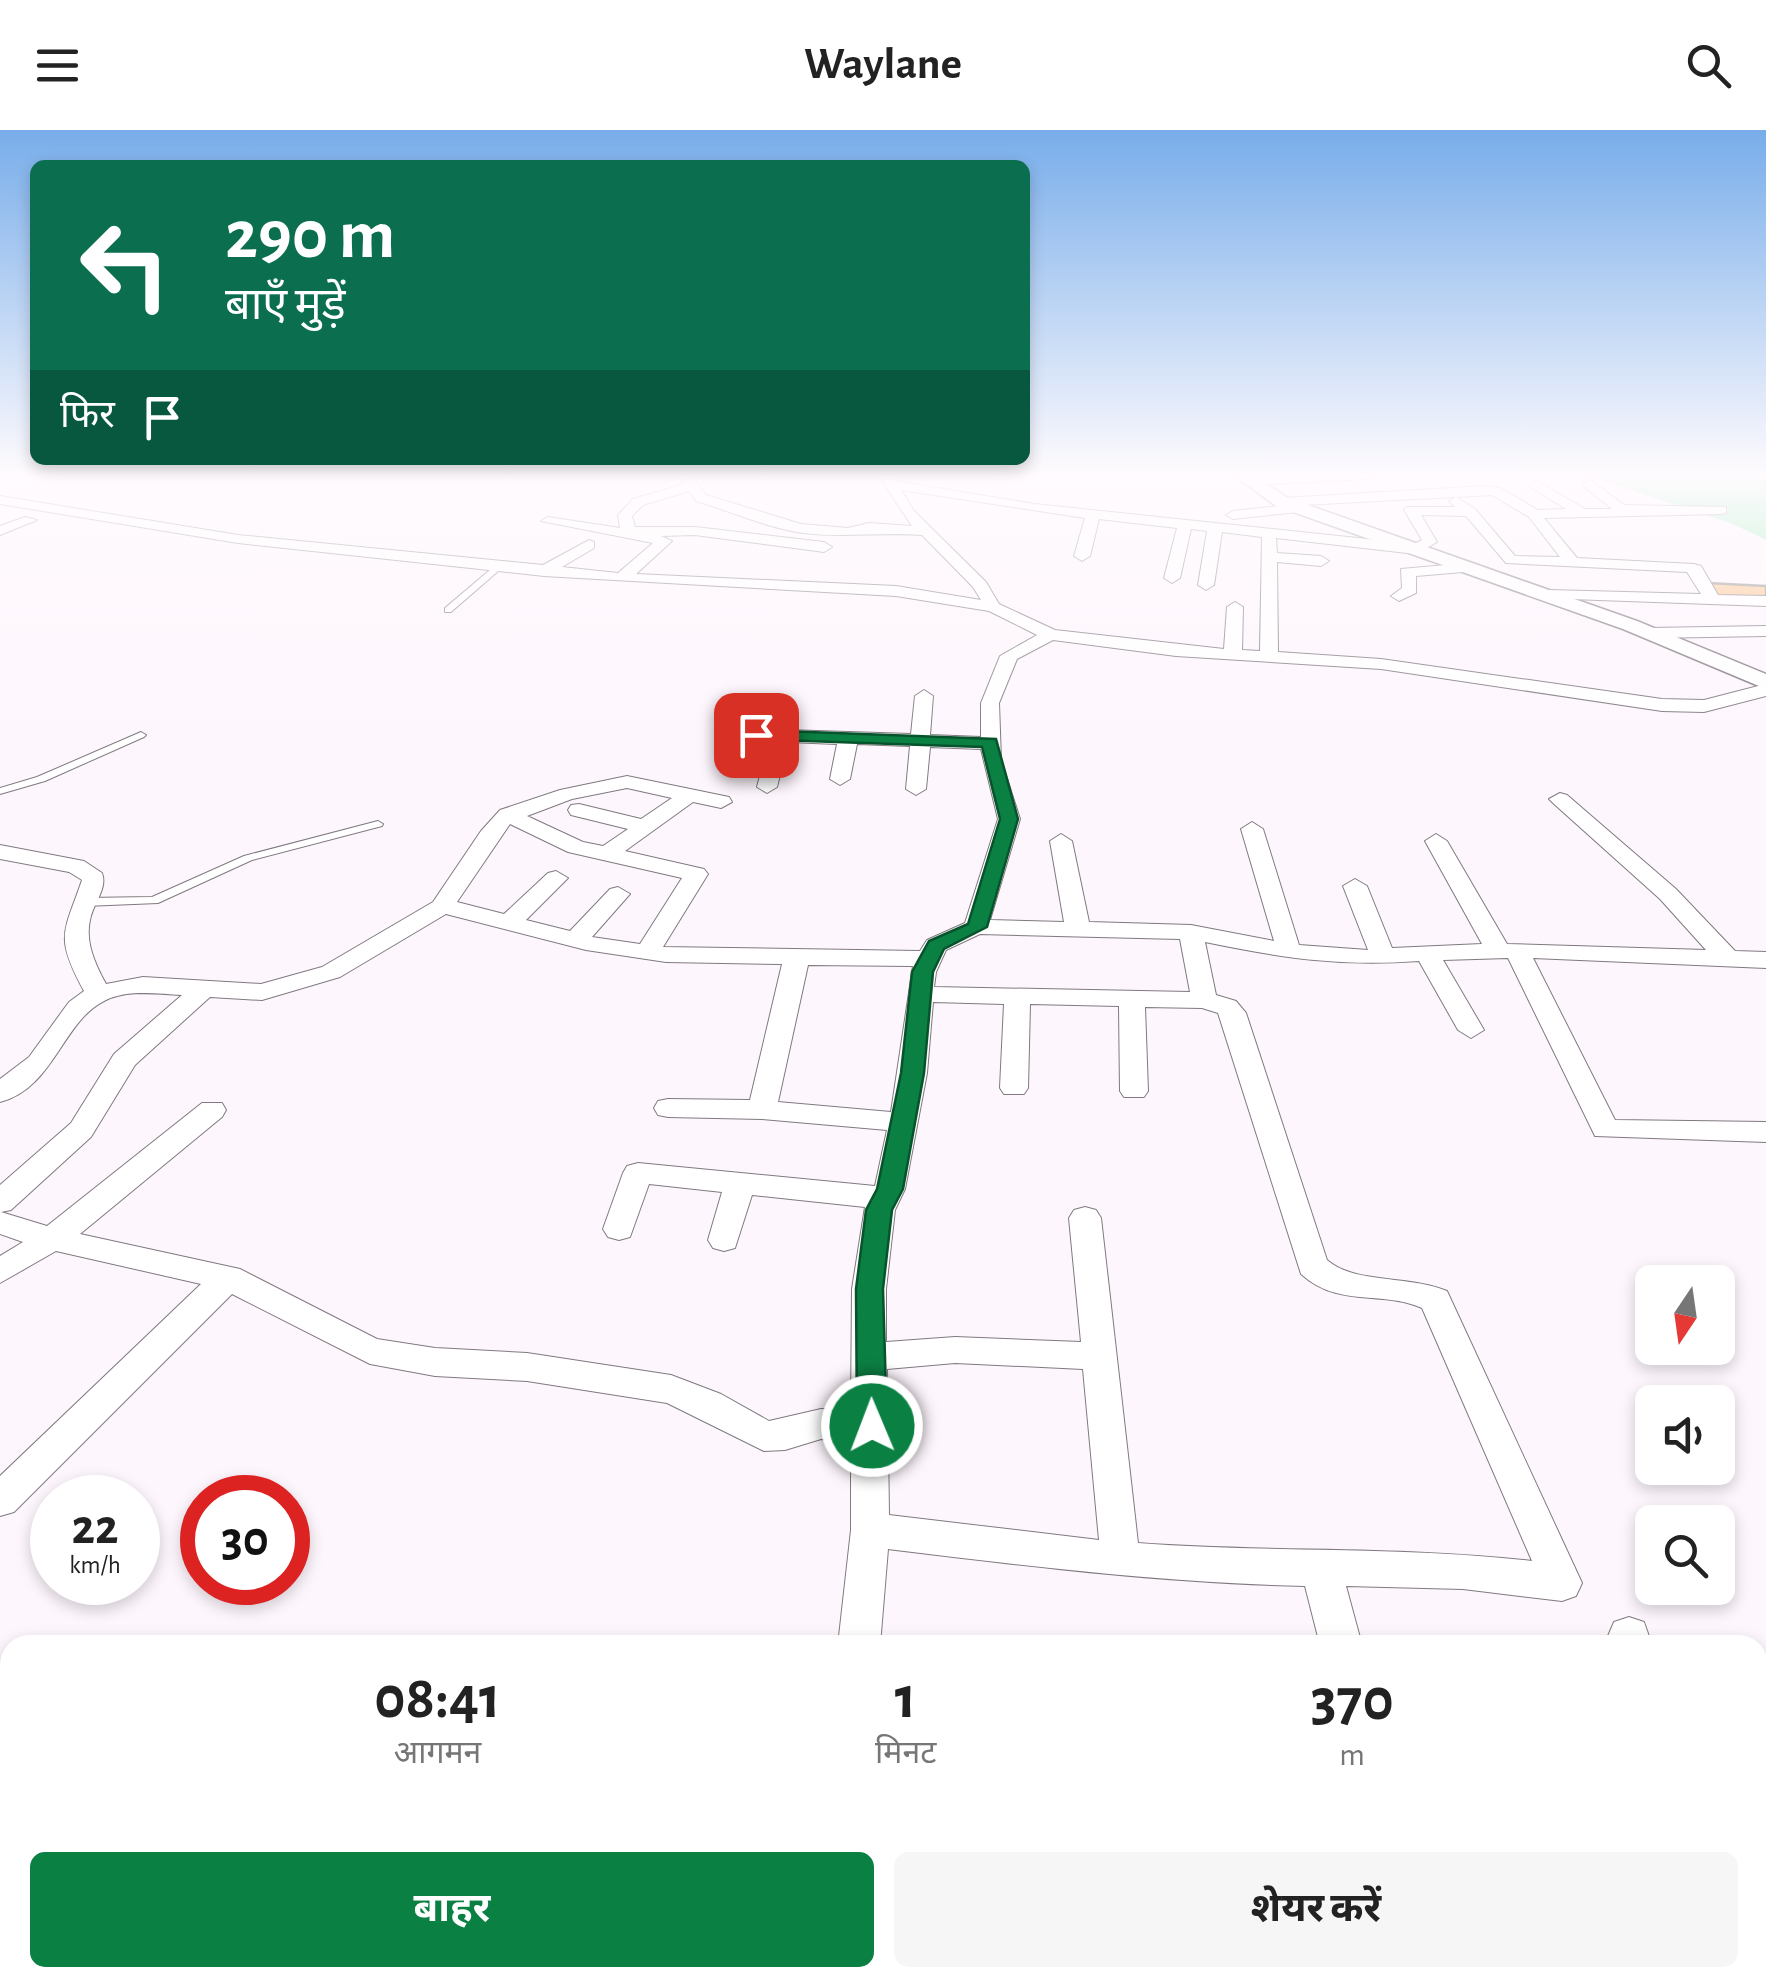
<!DOCTYPE html>
<html lang="hi">
<meta charset="utf-8">
<style>
body{margin:0;font-family:"Alegreya Sans","Noto Sans Devanagari",sans-serif;background:#f6f6f6;color:#222;height:100vh;display:flex;flex-direction:column;font-size:38px;white-space:nowrap}
*{box-sizing:border-box;margin:0}
p{font-size:32px;color:#767676}
.icon{flex:none;width:55px;height:55px;fill:none;stroke:currentColor;stroke-width:2;stroke-linecap:round;stroke-linejoin:round}
.map{position:relative;flex:1;overflow:hidden}
.sheet{position:absolute;left:0px;top:1505px;width:1768px;height:352px;display:flex;flex-direction:column;background:#fff;border-radius:30px 30px 0 0;box-shadow:0 5px 15px #0003}
.sheet>*{flex:none}
.banner{position:absolute;left:30px;top:30px;width:1000px;height:305px;border-radius:15px;box-shadow:0 5px 15px #0003;background:#0b6e4f;color:#fff;overflow:hidden}
.needle{width:65px;rotate:193deg}
.controls{position:absolute;left:1635px;top:1135px;display:grid;gap:20px}
.controls a{display:grid;place-items:center;width:100px;height:100px;border-radius:15px;background:#fff;box-shadow:0 5px 15px #0003;font-size:50px}
.speed{position:absolute;left:30px;top:1345px;display:flex;gap:20px;font-size:50px;font-weight:700;text-align:center}
.speed>*{display:grid;place-content:center;width:130px;height:130px;border-radius:50%;background:#fff;box-shadow:0 5px 15px #0003;line-height:1}
.speed small{font-size:25px;font-weight:400}
.speed .limit{border:15px solid #d22;background:#fff;color:#111}
.pin{position:absolute;display:grid;place-items:center;width:85px;height:85px;color:#fff;margin:-42px;border-radius:20px;box-shadow:0 5px 15px #0006}
.me{position:absolute;width:110px;margin:-55px;rotate:359deg;stroke-linejoin:round;filter:drop-shadow(0 0 8px #0008)}
.turn{display:flex;align-items:center;gap:35px;height:210px;padding:0 30px;font-size:45px}
.turn .icon{width:130px;height:130px;stroke-width:2.5}
.turn b{display:block;font-size:70px;line-height:85px}
.then{display:flex;align-items:center;height:95px;padding:0 30px;background:#0003;gap:20px;font-size:38px}
.eta{display:flex;justify-content:space-evenly;align-items:center;height:170px;text-align:center}
.eta b{font-size:60px;font-weight:700;line-height:70px}
.primary-button{display:flex;gap:20px;margin-top:auto;padding:20px 30px}
.primary-button a{flex:1;height:115px;border-radius:15px;background:#0b8043;color:#fff;font-size:40px;font-weight:700;line-height:115px;text-align:center}
.primary-button a+a{background:#f6f6f6;color:#222}
header{display:flex;justify-content:space-between;align-items:center;height:130px;padding:0 30px;background:#fff;font-size:45px;font-weight:700}
.map>svg:first-child{display:block}
.green{fill:#96edb6}
.building{fill:#fcc38b;stroke:#938c86;stroke-width:2.5}
.lines{fill:none;stroke-linecap:round;stroke-linejoin:round}
.service-casing{stroke:#807980;stroke-width:2}
.minor-casing{stroke:#807980;stroke-width:2}
.tertiary-casing{stroke:#807980;stroke-width:3}
.service{fill:#fff;fill-rule:evenodd}
.minor{fill:#fff;fill-rule:evenodd}
.tertiary{fill:#fff;fill-rule:evenodd}
.route{fill:#0b8043;stroke:#07532c;stroke-width:2.5}
</style>
<header><svg class="icon" aria-label="menu" viewBox="0 0 24 24"><path d="M4 6h16M4 12h16M4 18h16"/></svg>Waylane<svg class="icon" aria-label="search" viewBox="0 0 24 24"><circle cx="10" cy="10" r="6"/><path d="M15 15l6 6"/></svg></header>
<div class="map">
<svg width="1766" height="1857" viewBox="0 0 1766 1857">
<rect width="100%" height="100%" fill="#fef6fd"/>
<path class="green" d="M1586 345H1766V410L1733 394Z"/>
<path class="building" d="M1707 453 1766 456V470L1717 467Z"/>
<g class="lines">
<defs>
<path id="service" d="M497 434 504 436 451 482H445V478Z
M141 602 146 605 144 607 45 651 0 664V658L37 647Z
M378 691 383 694 382 696 252 730 158 773 85 776 79 772 85 768 152 767 244 726Z"/>
<path id="minor" d="M678 345H691L706 365 801 394 848 398 869 393 912 396 878 345H891L895 351 1035 374 1414 414 1422 410 1404 380 1406 377H1455L1449 371 1456 367 1475 379 1515 426 1560 427 1529 387 1492 365 1303 375 1305 378 1298 382 1233 389 1226 385 1233 381 1280 376 1275 372 1282 368 1485 356 1500 358 1538 380 1566 379 1532 358 1530 355 1537 351 1585 379H1612L1585 357 1583 354 1590 350 1624 375 1726 377V383L1721 384 1544 388 1577 428 1694 434 1701 436 1718 465 1766 466V476L1543 468 1541 465 1549 460 1701 464 1687 442 1506 433 1466 386 1421 385 1437 412 1416 424 1276 408 1277 423 1321 426 1329 431 1321 436 1277 432 1278 522 1381 529 1662 569 1704 570 1766 554V566L1704 582 1662 581 1381 539 1176 526 1053 510 1017 529 999 573 1001 630 1020 689 990 790 1064 792 1050 711 1061 704 1072 711 1089 792 1191 795 1274 811 1241 699 1252 692 1263 699 1299 815 1368 820 1343 756 1355 749 1367 756 1392 818 1482 814 1425 711 1436 704 1447 711 1507 814 1706 820 1660 769 1553 673 1549 669 1560 663 1567 665 1676 759 1735 821 1766 822V838L1533 828 1615 990 1766 992V1012L1595 1006 1508 828 1443 830 1484 900 1471 908 1458 900 1419 831C1341 837 1282 828 1205 812L1216 865 1236 871 1246 883 1327 1130C1354 1154 1409 1145 1447 1161L1582 1453 1576 1466 1562 1471 1463 1459 1346 1456 1362 1515H1320L1305 1456C1165 1453 1027 1436 888 1419L880 1515H838L851 1400V1310L821 1309 785 1320 764 1321 667 1273 527 1251 435 1246 370 1234 232 1164 14 1382 0 1386V1346L201 1154 56 1121 0 1153V1126L23 1112 0 1104V1055L71 993 114 924 182 865C158 864 127 859 104 871 62 892 54 958 0 972V949L29 927 69 872 84 861C54 806 64 803 82 750L69 742 0 729V715L84 731 102 743C108 759 93 773 90 790 85 812 95 834 106 854L143 847 261 854 322 837 433 772 481 701 500 680 560 660 627 646 729 667 732 672 721 678 693 672 625 721 704 739 708 744 663 817 920 821 927 810 965 793 998 689 981 619 930 617 926 659 916 665 906 659 910 616 857 614 850 649 840 655 830 649 837 614 788 612 777 657 767 663 757 657 769 611 749 609 746 605 756 599 911 604 915 566 924 560 933 566 930 605 981 607V573L1000 526 1037 505 989 481 896 466 544 446 238 413 0 374V366L238 405 543 435 589 410 594 412V418L562 437 618 443 653 413 541 391 548 387 620 398 618 385 633 369 684 354ZM901 360 1085 388 1074 426 1082 431 1090 426 1099 389 1177 398 1164 448 1172 453 1180 448 1191 399 1207 401 1198 455 1206 460 1214 455 1222 402 1262 407 1260 521 1242 520 1243 477 1235 472 1227 477 1224 519 1055 500 999 474 986 452 914 381ZM689 361 696 371C730 381 767 398 803 403 843 408 881 402 922 405L973 457 981 470 896 456 636 444 672 411 661 406 695 405 824 422 832 417 824 412 695 397H635L632 386 643 375ZM627 658 672 668 641 689 579 674 571 675 568 680 571 685 628 699 603 716 583 712 527 686 572 669ZM510 694 568 722 682 748 640 814 592 807 630 764 618 757 610 759 570 801 526 790 568 748 556 741 548 743 504 784 457 772ZM446 784 586 820 666 832 782 834 750 970 668 969 658 971 654 978 658 985 668 987 762 989 887 1000 875 1056 638 1033 627 1036 623 1043 603 1099 608 1107 619 1110 630 1107 649 1054 722 1062 708 1110 713 1118 724 1121 735 1118 752 1065 865 1077 852 1159 851 1280 821 1279 769 1291 721 1264 671 1245 527 1223 435 1218 377 1209 240 1139 80 1104 222 987 226 980 222 973H202L47 1096 1 1082 11 1080 91 1007 135 935 210 867 262 870 340 847ZM980 804 1180 809 1190 862 934 857 936 842 946 820ZM808 835 913 836 891 982 778 972ZM933 872 1004 874 1000 958 1004 964H1024L1028 958 1030 874 1119 876 1120 961 1124 967H1144L1148 961 1145 877 1202 878 1218 883 1301 1144C1338 1178 1381 1160 1422 1178L1532 1431C1402 1416 1269 1423 1138 1413L1101 1088 1096 1080 1085 1077 1074 1080 1069 1088 1081 1212 955 1207 886 1212V1159L895 1080 905 1059 927 943ZM955 1233 1083 1239 1099 1410 889 1385 887 1239Z
M1282 345H1377L1371 349 1250 355 1243 351 1250 347Z
M25 387 37 390 0 405V396Z
M1468 433 1474 435V441L1416 446V463L1399 471 1391 466 1402 458 1401 439Z
M1766 496V506L1650 508 1641 503 1650 498Z
M1629 1487 1644 1492 1652 1515H1610L1608 1506 1614 1492Z
M811 1848H861V1857H811Z
M1684 1848H1734L1736 1857H1686Z"/>
<path id="tertiary" d="M1233 345H1252L1288 368 1637 491 1766 544V559L1623 499 1276 376Z"/>
</defs>
<use href="#service" class="service-casing"/>
<use href="#minor" class="minor-casing"/>
<use href="#tertiary" class="tertiary-casing"/>
<use href="#service" class="service"/>
<use href="#minor" class="minor"/>
<use href="#tertiary" class="tertiary"/>
</g>
<linearGradient id="sky" x2="0" y2="1"><stop stop-color="#78adea"/><stop offset="0.57" stop-color="#fffbfe"/><stop offset="1" stop-color="#fffbfe" stop-opacity="0"/></linearGradient>
<rect width="1766" height="605" fill="url(#sky)"/>
<path class="route" d="M756 600 996 609 1018 689 987 797 944 819 933 842 924 943 903 1059 892 1080 883 1159 887 1296 882 1305 872 1308 861 1305 857 1296 856 1159 866 1080 877 1059 901 943 912 842 929 811 968 794 1000 689 982 617 751 609V602Z"/>
</svg>
<div class="controls">
<a><svg class="needle" viewBox="-14 -14 28 28"><path d="M0-13l5 13h-10z" fill="#e53935"/><path d="M0 13l5-13h-10z" fill="#767676"/></svg></a>
<a><svg class="icon" aria-label="sound" viewBox="0 0 24 24"><path d="M4 9h4l5-4v14l-5-4H4zM17 9q2 3 0 6"/></svg></a>
<a><svg class="icon" aria-label="search" viewBox="0 0 24 24"><circle cx="10" cy="10" r="6"/><path d="M15 15l6 6"/></svg></a>
</div>
<div class="speed"><div>22<small>km/h</small></div><div class="limit">30</div></div>
<div class="pin" style="left:756px;top:605px;background:#d93025"><svg class="icon" aria-label="arrive" viewBox="0 0 24 24"><path d="M6 21V4h12l-3 4 3 4H6"/></svg></div>
<svg class="me" style="left:872px;top:1296px" viewBox="-20 -20 40 40"><circle r="17" fill="#0b8043" stroke="#fff" stroke-width="3"/><path d="M0-11L8 9 0 5-8 9z" fill="#fff"/></svg>
<div class="banner">
<div class="turn"><svg class="icon" aria-label="left" viewBox="0 0 24 24"><path d="M17 20v-9H6M10 6l-5 5 5 5"/></svg><div><b>290 m</b>बाएँ मुड़ें</div></div>
<div class="then">फिर<svg class="icon" aria-label="arrive" viewBox="0 0 24 24"><path d="M6 21V4h12l-3 4 3 4H6"/></svg></div>
</div>
<section class="sheet">
<div class="eta">
<div><b>08:41</b><p>आगमन</p></div>
<div><b>1</b><p>मिनट</p></div>
<div><b>370</b><p>m</p></div>
</div>
<div class="primary-button"><a>बाहर</a><a>शेयर करें</a></div>
</section>
</div>
